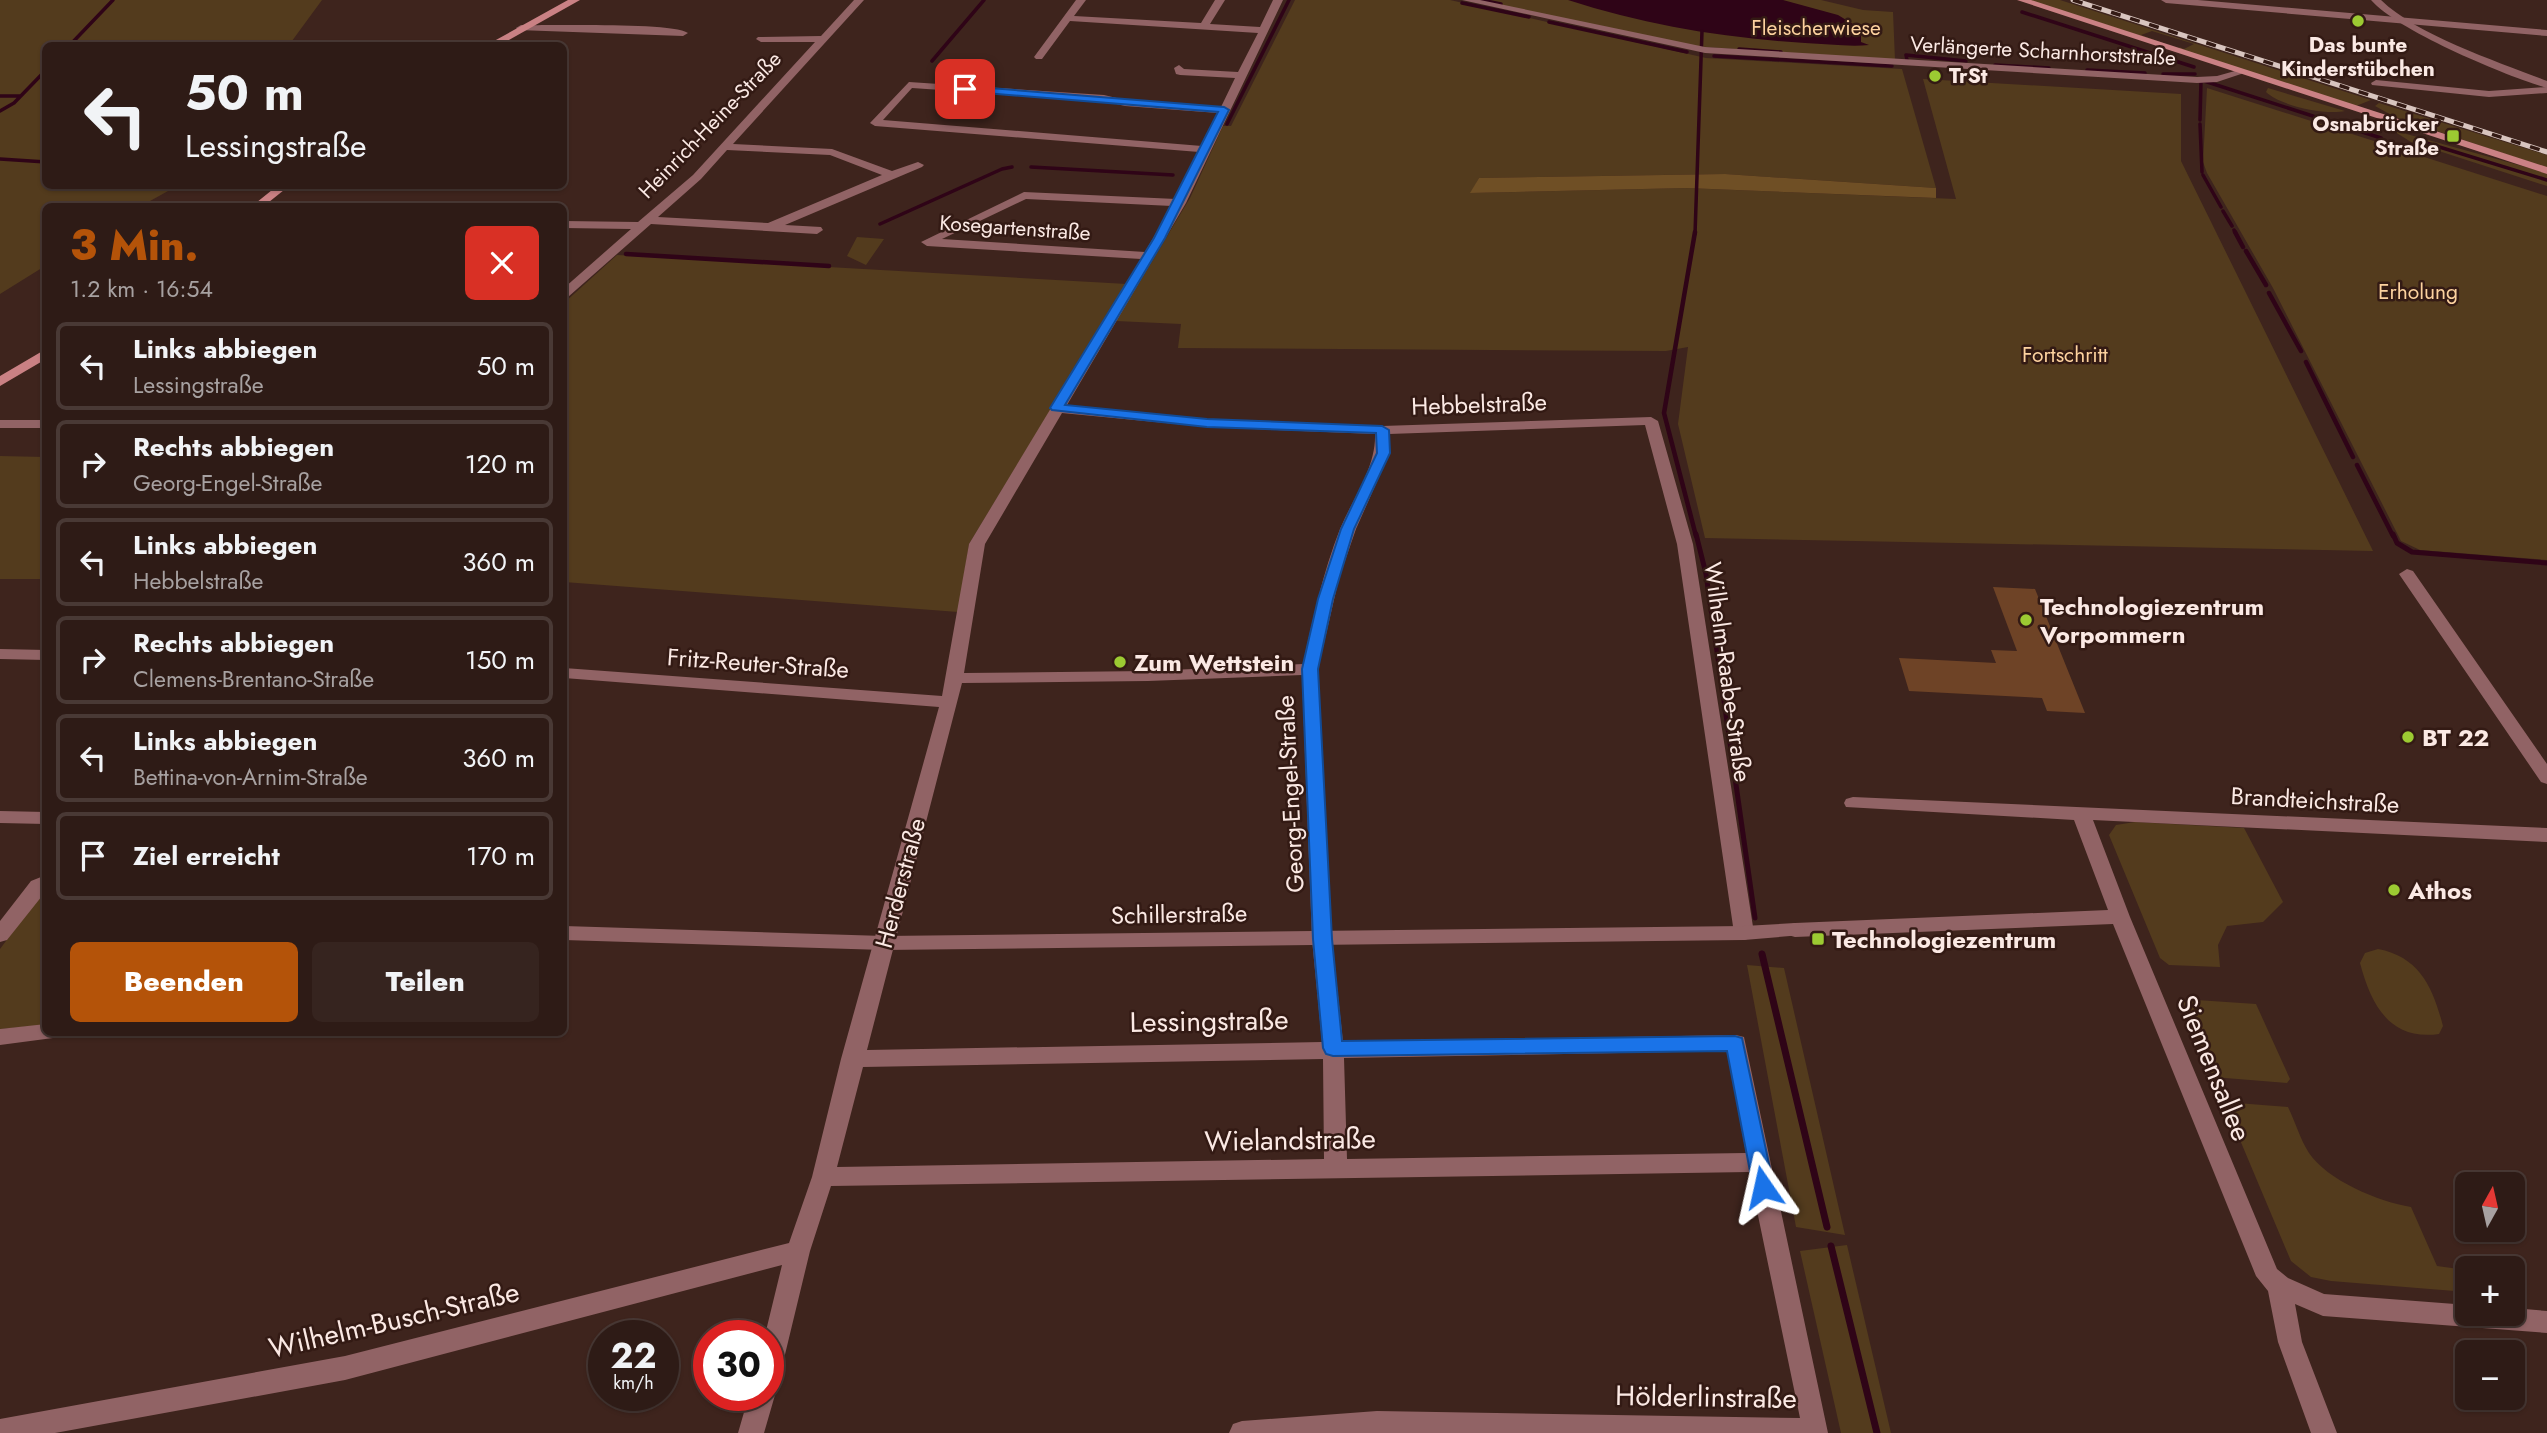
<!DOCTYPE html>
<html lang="de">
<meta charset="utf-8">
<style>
body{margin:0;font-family:Jost,sans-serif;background:#36241f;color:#f1f3f6;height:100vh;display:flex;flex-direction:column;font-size:26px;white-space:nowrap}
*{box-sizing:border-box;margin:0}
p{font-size:23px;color:#a7a1a1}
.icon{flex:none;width:38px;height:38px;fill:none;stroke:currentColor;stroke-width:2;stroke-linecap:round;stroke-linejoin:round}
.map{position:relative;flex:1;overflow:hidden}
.details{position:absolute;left:42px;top:203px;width:525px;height:833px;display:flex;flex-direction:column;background:#2e1b16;border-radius:10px;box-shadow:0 2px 5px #0004,0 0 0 2px #493935}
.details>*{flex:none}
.top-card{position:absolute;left:42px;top:42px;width:525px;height:147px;border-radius:10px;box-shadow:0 2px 5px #0004,0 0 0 2px #493935;background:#2e1b16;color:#f1f3f6;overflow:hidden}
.needle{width:46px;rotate:8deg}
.controls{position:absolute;left:2455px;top:1172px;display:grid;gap:14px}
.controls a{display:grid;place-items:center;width:70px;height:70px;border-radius:10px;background:#2e1b16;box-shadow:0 2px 5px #0004,0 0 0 2px #493935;font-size:35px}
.speed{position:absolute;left:588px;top:1320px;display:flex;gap:14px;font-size:35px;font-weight:700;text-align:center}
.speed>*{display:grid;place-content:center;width:91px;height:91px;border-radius:50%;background:#2e1b16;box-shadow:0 2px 5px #0004,0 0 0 2px #493935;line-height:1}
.speed small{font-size:18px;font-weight:400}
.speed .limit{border:10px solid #d22;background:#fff;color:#111}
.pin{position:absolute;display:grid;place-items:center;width:60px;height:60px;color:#fff;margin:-30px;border-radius:14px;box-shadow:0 4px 10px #0006}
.me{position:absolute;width:77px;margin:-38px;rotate:349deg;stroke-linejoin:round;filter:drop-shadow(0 0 5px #0008)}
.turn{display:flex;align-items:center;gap:24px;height:147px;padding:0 28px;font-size:32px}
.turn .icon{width:91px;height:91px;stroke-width:2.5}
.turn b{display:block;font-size:49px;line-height:60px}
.round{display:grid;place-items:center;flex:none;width:74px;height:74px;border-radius:10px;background:#36241f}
.headline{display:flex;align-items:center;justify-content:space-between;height:119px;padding:0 28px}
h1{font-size:42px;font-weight:800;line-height:52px;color:#b45309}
.cta{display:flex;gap:14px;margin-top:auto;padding:14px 28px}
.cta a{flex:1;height:80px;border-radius:10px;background:#b45309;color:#fff;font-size:28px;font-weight:800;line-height:80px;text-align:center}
.cta a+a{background:#36241f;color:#f1f3f6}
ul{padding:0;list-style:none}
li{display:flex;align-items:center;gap:21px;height:88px;margin:0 14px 10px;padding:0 14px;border:4px solid #493935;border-radius:10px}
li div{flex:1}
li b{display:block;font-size:26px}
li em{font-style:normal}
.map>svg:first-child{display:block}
.green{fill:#533b1d}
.forest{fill:#6f4f25}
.water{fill:#2f0417}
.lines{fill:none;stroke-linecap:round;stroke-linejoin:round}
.stream-far3{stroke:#2f0417;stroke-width:3.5}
.stream-far2{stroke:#2f0417;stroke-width:4.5}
.stream-far1{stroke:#2f0417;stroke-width:5}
.stream{stroke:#2f0417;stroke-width:7}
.building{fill:#6e4326}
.minor{fill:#916365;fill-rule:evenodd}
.tertiary{fill:#916365;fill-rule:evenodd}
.secondary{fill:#ca8184;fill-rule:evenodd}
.rail-casing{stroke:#d8c5bf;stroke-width:5}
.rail{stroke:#331a14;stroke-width:3.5;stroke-dasharray:10;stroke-linecap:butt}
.route{fill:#1a73e8;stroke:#114b97;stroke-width:2}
.poi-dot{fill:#9cca32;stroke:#331a14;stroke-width:2.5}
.labels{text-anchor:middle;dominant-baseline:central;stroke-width:5;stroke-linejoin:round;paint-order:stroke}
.far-park-label{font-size:21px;fill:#fdd29f;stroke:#331a14}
.far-poi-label{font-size:21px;font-weight:bold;fill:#fbe9e4;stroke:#331a14}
.far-street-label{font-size:21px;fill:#fbe9e4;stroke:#331a14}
.street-label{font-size:24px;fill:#fbe9e4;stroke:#331a14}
.poi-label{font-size:24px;font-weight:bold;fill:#fbe9e4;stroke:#331a14;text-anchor:start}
.near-street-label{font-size:28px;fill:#fbe9e4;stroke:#331a14}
</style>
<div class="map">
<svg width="2547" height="1433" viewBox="0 0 2547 1433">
<rect width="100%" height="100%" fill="#3e241d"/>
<path class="green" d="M0 0H322L289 45 46 46V186H177L141 206H46L45 266 0 294Z
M1295 0H1450L1706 58 1902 69 1936 188 1725 174 1479 178 1471 193 1686 188 1956 199 1923 79 2181 94V161L2373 551 1705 538 1678 424 1688 347 1666 351 1178 348 1181 324 1116 321 1190 198 1223 126H1231Z
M1472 0H1821L1863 10 1893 12 1895 60 1691 46Z
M2028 0H2060L2371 100 2356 106 2181 51 2179 47 2184 49 2194 44 2152 31 2141 35 2166 44Z
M2207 88 2547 196V560L2420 550 2401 541 2273 288 2207 173 2203 162Z
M2268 88 2345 111C2324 115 2281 106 2266 92Z
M2379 103 2547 155V168L2395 117 2375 106Z
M2392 130 2547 173V186L2411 142Z
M857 237 884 239 866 265 847 256Z
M617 255 1127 284 969 544 958 612 564 582V303Z
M0 456 45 457V579H0Z
M2135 822 2244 828 2283 902 2263 922 2227 926 2218 945 2220 967 2169 965 2160 958 2109 835 2116 825Z
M45 895V1025L0 1029V949L38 898Z
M2378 949C2420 957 2433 988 2443 1026L2439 1034C2389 1041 2371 1004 2360 963L2365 953Z
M1747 965 1784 968 1845 1235 1796 1227Z
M2182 999 2256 1004 2290 1079 2287 1083 2213 1077Z
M2224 1102 2288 1107C2295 1121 2300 1139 2309 1153 2327 1180 2379 1202 2411 1207L2437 1266 2459 1269 2467 1292 2331 1281 2311 1277 2291 1261Z
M1847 1245 1891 1433H1841L1800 1251Z"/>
<path class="forest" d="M1725 174 1936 188V198L1686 188 1470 193 1479 178Z"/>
<path class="water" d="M1568 0H1783L1838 15 1861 29V42L1869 45C1850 47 1826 44 1805 43 1724 38 1645 25 1568 0Z"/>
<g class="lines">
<path class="stream-far3" d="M1481 0 1501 4
M1462 3 1529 17
M2022 12 2194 67
M1549 22 1687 52
M69 46 113 0
M1739 49 1781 52
M1714 56 1892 66
M1907 60 1906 55 1966 61
M932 61 984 0
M1995 65 2049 68
M2087 70 2145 73
M2163 74H2195
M0 96H20
M0 111 14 103 46 70
M2200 120 2201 80 2381 138
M1227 124 1289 0
M2200 124 2202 172
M2423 142 2547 180
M0 159 46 162
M1031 167 1173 175
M2203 175 2221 207
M2223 211 2232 226
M880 224 1002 169 1012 167
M2234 230 2236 234
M1695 234 1702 31"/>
<path class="stream-far2" d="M1695 232 1664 413 1696 536
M2235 232 2243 247
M2246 251 2266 285
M626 254 829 266
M2269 293 2301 351
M2306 362 2353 457
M2357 465 2393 536"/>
<path class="stream-far1" d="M1696 534 1706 574 1755 918
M2393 534 2397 543 2412 552 2547 563"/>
<path class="stream" d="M1762 954 1827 1227
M1831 1246 1877 1433"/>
</g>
<path class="building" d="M1993 587 2035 589 2085 713 2047 711 2042 698 1909 691 1899 658 1996 663 1991 650 2017 651Z"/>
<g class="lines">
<path class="minor" d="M854 0H864L733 144 832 149 892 171 918 162 924 165 922 167 785 225 821 227 823 230 817 234 651 224 568 297 564 298V288L631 229 564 228V221L638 222 693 175 815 42H761L756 39 758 37 821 36ZM727 150 830 155 882 175 768 223 658 217 701 179Z
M1076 0H1086L1074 16 1201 23 1215 0H1225L1210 24 1260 27 1273 0H1283L1186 203 1067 405 1207 419 1382 426 1651 417 1658 421 1693 544 1754 933 1751 938 1744 940 1737 938 1734 933 1677 544 1645 425 1389 434 1390 452 1356 529 1339 578 1318 669 1332 939 1343 1042 1736 1035 1744 1037 1828 1433H1229L1233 1424 1242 1421 1377 1411 1800 1418 1749 1172 831 1186 810 1251 781 1371 777 1379 768 1382V1335H765L782 1265 345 1380 55 1433H0V1419L345 1356 789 1243 812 1177 841 1059 939 707 564 678V668L942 696 969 544 1141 259 927 246 921 242 1024 192 1176 199 1199 152 875 126 870 123 909 82 1104 95 1125 100 1221 107 1235 78 1180 75 1176 74 1174 68 1179 65 1184 69 1238 72 1258 33 1070 21 1042 59H1036L1034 57ZM912 88 1104 101 1125 106 1218 113 1202 146 883 120ZM1026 199 1172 206 1145 252 942 239ZM1062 413 1207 427 1375 434C1376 468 1353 498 1340 529 1323 572 1313 618 1303 664L1148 671 964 673 985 544ZM1302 675 1312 939 1322 1042 867 1050 962 683 1148 681ZM1727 1051 1746 1153 1347 1159 1344 1058ZM1323 1059 1324 1159 837 1167 863 1067Z
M1462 0H1480L1705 47 2197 77 2217 76 2242 69 2247 72 2217 82 2197 83 1705 53Z
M2161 0H2198L2547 30V36L2166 3Z
M521 25C549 26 671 22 688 33L683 36 518 30 516 28Z
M2376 80 2489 91 2547 87V93L2489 97 2372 85 2371 83Z
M0 420H46V428H0Z
M2407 569 2413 571 2547 764V784L2541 782 2399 574Z
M0 649 46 650V660L0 659Z
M1853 797 2547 828V842L2093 820 2130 917 2277 1269 2288 1278 2324 1294 2468 1305V1314H2513V1308L2547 1311V1333L2323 1316 2295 1304 2302 1342 2337 1433H2311L2278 1342 2268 1291 2256 1276 2113 924 1795 937 1788 935 1785 930 1788 925 1795 923 2108 910 2074 820 1846 807 1844 803 1846 799Z
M46 875V891L7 940 0 942V921L31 881Z
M46 1024V1032H56L53 1038 0 1045V1029Z
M768 1386 775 1395 764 1433H738L749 1395H768Z"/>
<path class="tertiary" d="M2371 0H2381C2418 36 2499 62 2547 81V88C2506 76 2398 31 2371 0Z
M0 811 46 812V824L0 823Z
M1795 923 1802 925 1805 930 1802 935 1744 940 884 950 564 940V926L884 936 1744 926Z"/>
<path class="secondary" d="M568 0H580L498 46H485Z
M2017 0H2031L2547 167V174Z
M277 186H289L264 206H252Z
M46 349V359L0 386V376Z"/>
<defs>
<path id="rail" d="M2073 0 2547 152"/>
</defs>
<use href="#rail" class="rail-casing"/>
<use href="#rail" class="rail"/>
</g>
<path class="route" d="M965 86 1224 107 1229 110 1165 238 1065 405 1207 419 1382 426 1389 430 1390 453 1354 529 1333 599 1318 669 1332 939 1342 1041 1735 1036 1742 1038 1774 1187 1771 1193 1763 1196 1756 1193 1753 1187 1727 1051 1333 1056 1326 1054 1323 1048 1313 939 1302 669 1318 599 1341 529 1377 453 1376 433 1207 427 1052 410 1050 408 1154 238 1218 112 961 91V87Z"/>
<g class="poi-dot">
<circle cx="2358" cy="21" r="7"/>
<circle cx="1935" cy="76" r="7"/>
<rect x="2446" y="129" width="14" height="14" rx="3.5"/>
<circle cx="2026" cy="620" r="7"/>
<circle cx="1120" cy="662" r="7"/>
<circle cx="2408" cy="737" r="7"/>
<circle cx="2394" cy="890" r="7"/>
<rect x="1811" y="932" width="14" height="14" rx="3.5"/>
</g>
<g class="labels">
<g class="far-park-label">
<text x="1816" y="28">Fleischerwiese</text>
<text x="2418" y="292">Erholung</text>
<text x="2065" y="355">Fortschritt</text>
</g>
<g class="far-poi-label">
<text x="2358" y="45">Das bunte<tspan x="2358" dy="24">Kinderstübchen</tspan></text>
<text x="1949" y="76" text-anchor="start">TrSt</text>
<text x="2439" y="124" text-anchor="end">Osnabrücker<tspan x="2439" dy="24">Straße</tspan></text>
</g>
<g class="far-street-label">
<text transform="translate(2043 51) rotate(3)">Verlängerte Scharnhorststraße</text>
<text transform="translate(710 125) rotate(-46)">Heinrich-Heine-Straße</text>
<text transform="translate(1015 228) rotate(4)">Kosegartenstraße</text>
</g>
<g class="street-label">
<text transform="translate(1479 404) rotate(-2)">Hebbelstraße</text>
<text transform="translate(758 663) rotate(4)">Fritz-Reuter-Straße</text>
<text transform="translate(1728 672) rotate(82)">Wilhelm-Raabe-Straße</text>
<text transform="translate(1290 794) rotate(-93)">Georg-Engel-Straße</text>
<text transform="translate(2315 800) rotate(3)">Brandteichstraße</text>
<text transform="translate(900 883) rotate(-75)">Herderstraße</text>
<text transform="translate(1179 914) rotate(-1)">Schillerstraße</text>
</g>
<g class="poi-label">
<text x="2040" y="606">Technologiezentrum<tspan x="2040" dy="28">Vorpommern</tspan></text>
<text x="1134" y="662">Zum Wettstein</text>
<text x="2422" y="737">BT 22</text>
<text x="2408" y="890">Athos</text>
<text x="1832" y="939">Technologiezentrum</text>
</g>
<g class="near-street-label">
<text transform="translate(1209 1021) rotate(-1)">Lessingstraße</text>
<text transform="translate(2214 1068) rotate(68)">Siemensallee</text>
<text transform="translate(1290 1140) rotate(-1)">Wielandstraße</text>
<text transform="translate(394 1320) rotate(-13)">Wilhelm-Busch-Straße</text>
<text transform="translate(1706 1397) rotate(1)">Hölderlinstraße</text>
</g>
</g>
</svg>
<div class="controls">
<a><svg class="needle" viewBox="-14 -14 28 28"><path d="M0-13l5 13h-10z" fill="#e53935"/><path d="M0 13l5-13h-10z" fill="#a7a1a1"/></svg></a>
<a>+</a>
<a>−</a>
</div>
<div class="speed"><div>22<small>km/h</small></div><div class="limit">30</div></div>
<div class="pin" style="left:965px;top:89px;background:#d93025"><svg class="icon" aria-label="arrive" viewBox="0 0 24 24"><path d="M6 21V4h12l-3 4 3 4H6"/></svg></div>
<svg class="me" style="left:1763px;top:1187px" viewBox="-20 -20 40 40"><path d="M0-17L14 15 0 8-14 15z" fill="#1a73e8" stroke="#fff" stroke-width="4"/></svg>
<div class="top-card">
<div class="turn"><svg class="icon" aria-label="left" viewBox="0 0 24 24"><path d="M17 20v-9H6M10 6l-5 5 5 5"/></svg><div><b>50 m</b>Lessingstraße</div></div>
</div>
<section class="details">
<div class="headline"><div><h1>3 Min.</h1><p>1.2 km · 16:54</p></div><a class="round" style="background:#d93025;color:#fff"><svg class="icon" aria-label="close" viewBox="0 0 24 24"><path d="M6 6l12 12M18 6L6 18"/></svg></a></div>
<ul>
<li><svg class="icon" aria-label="left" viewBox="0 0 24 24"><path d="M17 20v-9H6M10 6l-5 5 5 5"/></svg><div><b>Links abbiegen</b><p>Lessingstraße</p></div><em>50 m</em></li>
<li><svg class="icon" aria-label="right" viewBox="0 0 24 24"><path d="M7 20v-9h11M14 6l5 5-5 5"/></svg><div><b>Rechts abbiegen</b><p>Georg-Engel-Straße</p></div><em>120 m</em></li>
<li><svg class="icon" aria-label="left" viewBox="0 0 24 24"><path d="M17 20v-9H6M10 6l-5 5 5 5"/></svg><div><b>Links abbiegen</b><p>Hebbelstraße</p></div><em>360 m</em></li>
<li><svg class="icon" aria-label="right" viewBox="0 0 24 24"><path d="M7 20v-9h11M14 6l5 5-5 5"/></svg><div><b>Rechts abbiegen</b><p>Clemens-Brentano-Straße</p></div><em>150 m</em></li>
<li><svg class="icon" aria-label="left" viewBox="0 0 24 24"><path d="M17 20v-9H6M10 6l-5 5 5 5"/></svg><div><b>Links abbiegen</b><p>Bettina-von-Arnim-Straße</p></div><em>360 m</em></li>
<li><svg class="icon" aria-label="arrive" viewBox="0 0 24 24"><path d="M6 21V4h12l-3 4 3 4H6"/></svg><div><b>Ziel erreicht</b></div><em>170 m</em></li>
</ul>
<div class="cta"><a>Beenden</a><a>Teilen</a></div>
</section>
</div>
